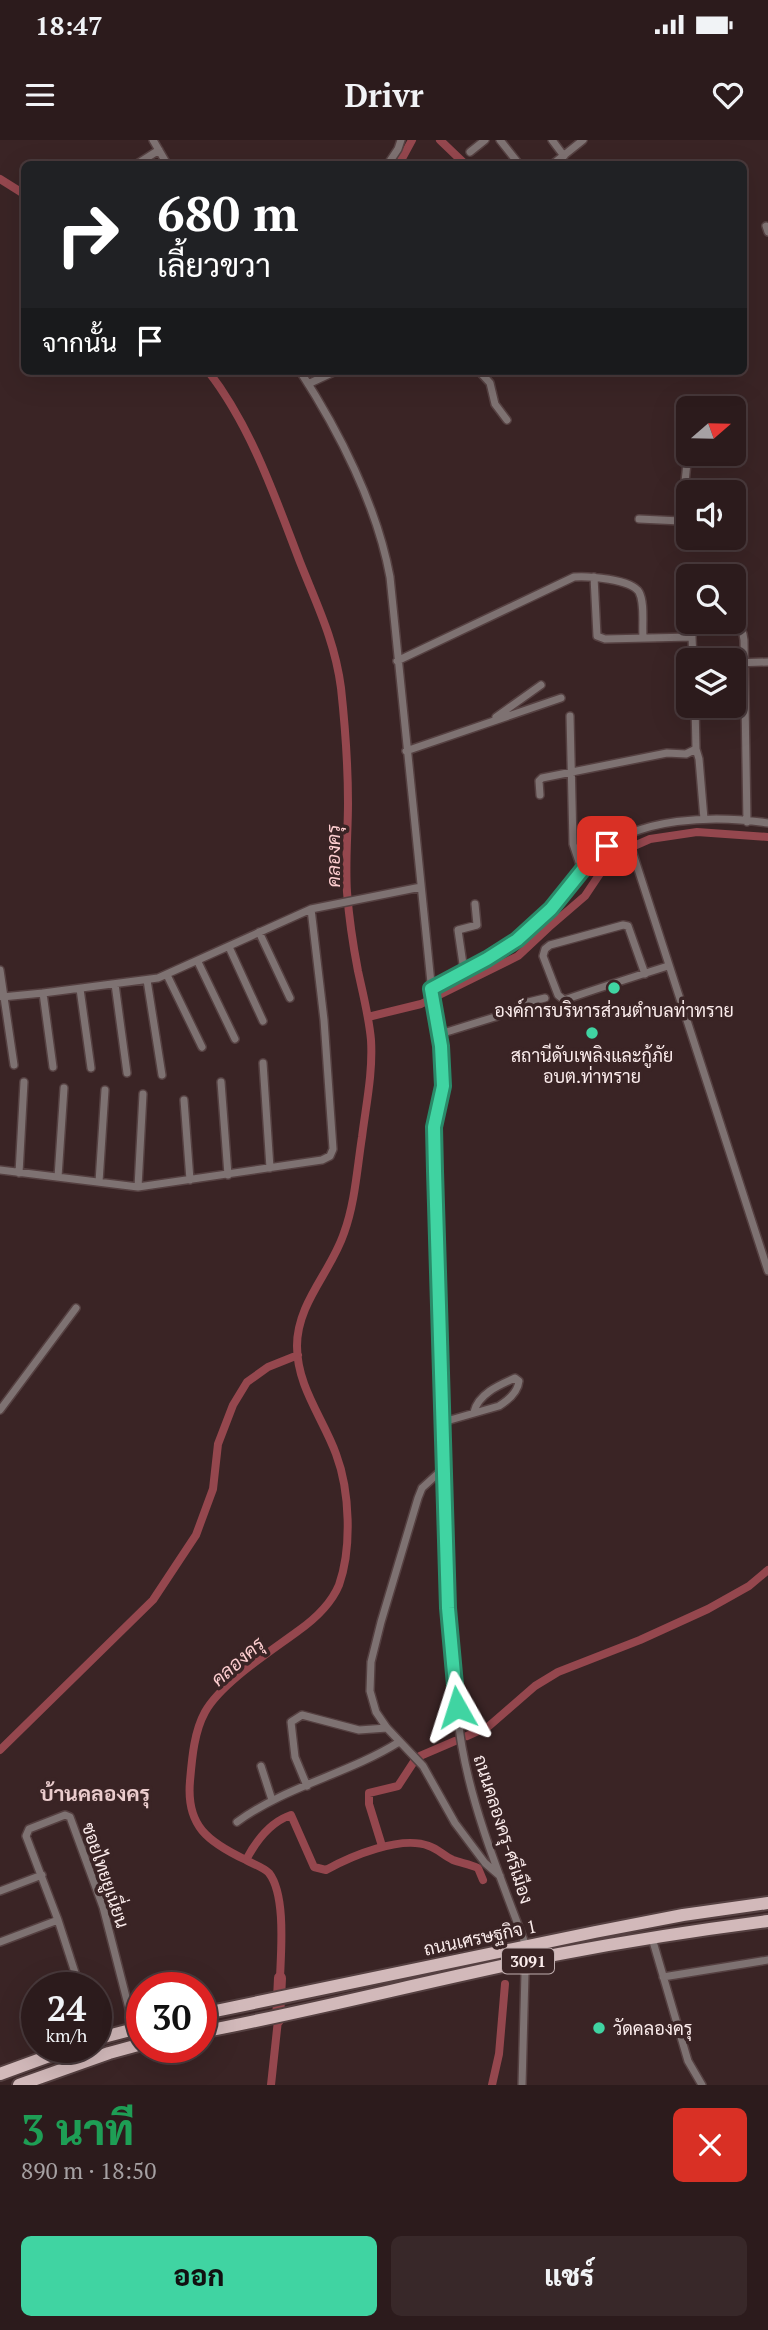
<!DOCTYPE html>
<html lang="th">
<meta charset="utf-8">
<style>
body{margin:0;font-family:"PT Serif",Sarabun,serif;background:#382829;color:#f1f3f6;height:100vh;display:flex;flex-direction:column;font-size:26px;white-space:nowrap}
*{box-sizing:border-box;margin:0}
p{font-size:23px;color:#a6a1a3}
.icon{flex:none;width:38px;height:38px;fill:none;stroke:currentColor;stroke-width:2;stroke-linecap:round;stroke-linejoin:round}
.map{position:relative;height:1945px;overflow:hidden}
.details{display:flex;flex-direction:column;background:#2c1b1c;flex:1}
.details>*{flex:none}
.guide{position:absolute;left:21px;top:21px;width:726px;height:214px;border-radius:10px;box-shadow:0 7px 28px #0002,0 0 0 2px #48393b;background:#202124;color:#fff;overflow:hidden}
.needle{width:46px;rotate:70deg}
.controls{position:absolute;left:676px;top:256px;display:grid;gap:14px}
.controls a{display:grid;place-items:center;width:70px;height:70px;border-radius:10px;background:#2c1b1c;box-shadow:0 7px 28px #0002,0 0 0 2px #48393b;font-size:35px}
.speed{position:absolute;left:21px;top:1832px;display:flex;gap:14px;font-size:35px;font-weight:700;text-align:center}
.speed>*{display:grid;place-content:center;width:91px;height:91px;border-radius:50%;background:#2c1b1c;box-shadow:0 7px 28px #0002,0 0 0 2px #48393b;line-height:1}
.speed small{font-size:18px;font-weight:400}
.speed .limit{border:10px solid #d22;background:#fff;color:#111}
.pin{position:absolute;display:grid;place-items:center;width:60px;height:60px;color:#fff;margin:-30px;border-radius:14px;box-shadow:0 4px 10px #0006}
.me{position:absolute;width:77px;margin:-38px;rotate:354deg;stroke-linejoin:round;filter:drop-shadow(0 0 5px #0008)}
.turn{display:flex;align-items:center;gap:24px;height:147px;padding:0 21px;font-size:32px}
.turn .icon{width:91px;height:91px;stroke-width:2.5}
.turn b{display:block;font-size:49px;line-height:60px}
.then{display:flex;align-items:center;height:66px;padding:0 21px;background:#0003;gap:14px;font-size:26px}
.round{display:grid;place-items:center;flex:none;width:74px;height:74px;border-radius:10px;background:#382829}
.headline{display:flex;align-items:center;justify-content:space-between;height:119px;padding:0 21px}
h1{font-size:42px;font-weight:800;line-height:52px;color:#1e9e55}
.action{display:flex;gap:14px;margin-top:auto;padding:14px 21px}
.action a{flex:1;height:80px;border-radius:10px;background:#40d4a2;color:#111;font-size:28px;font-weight:800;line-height:80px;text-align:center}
.action a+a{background:#382829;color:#f1f3f6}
.status{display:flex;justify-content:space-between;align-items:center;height:49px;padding:0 35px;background:#2c1b1c;direction:ltr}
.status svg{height:19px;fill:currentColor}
header{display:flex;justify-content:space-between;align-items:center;height:91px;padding:0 21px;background:#2c1b1c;font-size:32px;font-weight:800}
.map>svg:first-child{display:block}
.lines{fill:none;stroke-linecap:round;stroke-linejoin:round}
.canal{stroke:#95474e;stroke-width:8}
.river{stroke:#95474e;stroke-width:12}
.street-casing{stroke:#554041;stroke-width:10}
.primary-casing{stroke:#554041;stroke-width:16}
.street{stroke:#7e7272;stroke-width:7}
.primary{stroke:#d2b9ba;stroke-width:12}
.route-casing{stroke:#2a8a69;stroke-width:18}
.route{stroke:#40d4a2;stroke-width:12}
.poi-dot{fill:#40d4a2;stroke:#3a2425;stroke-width:2.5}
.labels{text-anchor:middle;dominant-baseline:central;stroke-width:7;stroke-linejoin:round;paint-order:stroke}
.shield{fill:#3a2425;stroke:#c0afb0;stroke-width:2}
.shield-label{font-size:16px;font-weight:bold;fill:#faebeb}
.poi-label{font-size:18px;fill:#faebeb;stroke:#3a2425}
.street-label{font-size:18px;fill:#faebeb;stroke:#3a2425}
.water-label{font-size:19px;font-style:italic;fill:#fdcdcf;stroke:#3a2425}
.quarter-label{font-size:21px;font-weight:bold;fill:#eacccd;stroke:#3a2425}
</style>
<div class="status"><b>18:47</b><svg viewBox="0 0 49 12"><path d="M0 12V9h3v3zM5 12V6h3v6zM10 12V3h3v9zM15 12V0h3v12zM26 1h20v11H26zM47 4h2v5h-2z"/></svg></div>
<header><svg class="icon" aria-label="menu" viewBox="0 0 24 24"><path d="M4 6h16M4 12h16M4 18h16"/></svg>Drivr<svg class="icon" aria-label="heart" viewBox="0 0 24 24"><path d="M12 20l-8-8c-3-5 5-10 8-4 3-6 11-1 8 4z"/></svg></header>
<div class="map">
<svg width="768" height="1945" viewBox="0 0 768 1945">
<rect width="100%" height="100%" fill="#3a2425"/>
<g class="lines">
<path class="canal" d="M440 0 465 24
M399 24 412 0
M0 39 24 54
M208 231C251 286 275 357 300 422 317 465 335 501 341 548 345 585 348 625 348 663 348 692 345 722 347 752 349 778 353 805 358 831 363 854 369 877 371 900 373 933 366 965 362 997 357 1029 355 1063 344 1093 331 1132 297 1163 297 1206 297 1247 323 1278 336 1314 350 1351 352 1408 339 1445 331 1464 315 1479 298 1491 271 1511 221 1543 205 1572 194 1592 192 1618 190 1641 186 1686 208 1702 246 1720 253 1724 263 1727 269 1733 286 1755 281 1811 280 1838
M368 877 421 864 518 816 549 787 585 756 607 723 618 713 650 699 697 692 768 697
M467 1596 489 1586 535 1546 558 1532 640 1500 708 1469 749 1446 768 1430
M0 1610 153 1460 196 1395 213 1349 218 1304 233 1265 247 1242 268 1227 298 1215
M420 1616 455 1601
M382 1706 369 1664V1653L398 1646 415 1620
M246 1720C256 1701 270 1682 291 1675L314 1727 326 1730C351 1716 401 1695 429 1706 438 1709 444 1716 453 1720 461 1723 470 1724 478 1728L483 1740
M271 1945 278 1880
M492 1945 499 1914 505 1844"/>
<path class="river" d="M278 1880 280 1838"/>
<defs>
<path id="street" d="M153 0 167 24
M500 0 519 24
M552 0 564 16
M470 12 485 0
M137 24 159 10
M388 24 398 9 401 0
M553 24 583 0
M766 86 768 92
M300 231C339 291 377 366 390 437L432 853 441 906 443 946 434 987 435 1031 448 1468C452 1514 454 1561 462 1607 474 1675 502 1741 526 1806
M479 231 490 243 495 264 507 280
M308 244 336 231
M639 379 681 381 688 313
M594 437 597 496 605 499 692 497 693 520
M683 459 688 463
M733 480 743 494 744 500 747 682
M692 481V497
M397 521 574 437C588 436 631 439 639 452 645 463 642 484 643 497
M733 523 768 522
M570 576 573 704 582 731
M496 577 541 545
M696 609 699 619 704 679
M406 611 561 558
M540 655 539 641 542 638 667 613 686 614 696 609 695 565
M627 695 768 1131
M259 792 290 858
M229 807 263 881
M198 822 235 899
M0 830 14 925
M464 831 458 790 477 785 475 764
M645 834 628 786 623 785 550 805 545 809 543 816 558 855 564 860C599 848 633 837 668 826
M167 835 202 907
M147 840 162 935
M115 844 127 933
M80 849 91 928
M431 849C460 833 493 820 519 798 537 783 554 768 569 750 578 739 585 726 595 716 635 676 716 675 768 683
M2 857 43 853
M440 894 495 877 517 868 520 864 545 858
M263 923 270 1028
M53 927 43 853 158 838 311 769 421 747
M221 942 228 1035
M184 960 190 1040
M0 1030 138 1047 322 1020 330 1016 333 1009 324 880 311 769
M19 1033 24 942
M58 1037 64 948
M99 1042 105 950
M138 1047 143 954
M0 1270 76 1168
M443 1282 499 1266C507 1261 518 1252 519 1241L515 1238C499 1245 478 1254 474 1272
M444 1328 422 1348 418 1358 381 1482 371 1522 370 1551 376 1572 387 1588 423 1626 455 1683 485 1723 500 1736
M261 1626 272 1660
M307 1646 295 1617 291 1582 302 1575 359 1590 387 1588
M237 1682C286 1646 348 1634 399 1602
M0 1751 42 1735
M652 1798 688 1921 702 1945
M0 1802 58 1780
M663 1837 768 1820
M80 1848 58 1780 26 1696 29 1689 65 1675 70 1677 103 1767 134 1888
M522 1945 525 1833 523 1822"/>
<path id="primary" d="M201 1874 595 1792 683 1775 768 1763
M201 1892C321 1869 439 1838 559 1814 628 1801 698 1790 768 1781
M96 1899 142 1887
M0 1934 71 1908
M19 1945 109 1913 142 1904"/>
</defs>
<use href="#street" class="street-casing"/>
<use href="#primary" class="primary-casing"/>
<use href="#street" class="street"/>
<use href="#primary" class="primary"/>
</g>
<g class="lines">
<defs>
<path id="route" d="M457 1567 448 1468 435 1031 434 987 443 946 441 906 431 849 487 819 517 800 551 769 584 728 607 706"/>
</defs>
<use href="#route" class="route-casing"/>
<use href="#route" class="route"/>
</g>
<g class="poi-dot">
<circle cx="614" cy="848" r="7"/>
<circle cx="592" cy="893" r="7"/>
<circle cx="599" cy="1888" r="7"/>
</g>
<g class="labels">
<rect class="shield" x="502" y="1808.5" width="52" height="25" rx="5"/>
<g class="shield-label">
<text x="528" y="1821">3091</text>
</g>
<g class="poi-label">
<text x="614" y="870">องค์การบริหารส่วนตำบลท่าทราย</text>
<text x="592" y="915">สถานีดับเพลิงและกู้ภัย<tspan x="592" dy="21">อบต.ท่าทราย</tspan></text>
<text x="613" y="1888" text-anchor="start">วัดคลองครุ</text>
</g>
<g class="street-label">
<text transform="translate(504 1689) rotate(72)">ถนนคลองครุ-ศรีเมือง</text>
<text transform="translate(106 1735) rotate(71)">ซอยไทยยูเนี่ยน</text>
<text transform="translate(480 1797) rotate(-12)">ถนนเศรษฐกิจ 1</text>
</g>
<g class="water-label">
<text transform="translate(332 716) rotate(-90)">คลองครุ</text>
<text transform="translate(237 1521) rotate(-41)">คลองครุ</text>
</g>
<g class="quarter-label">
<text x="95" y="1653">บ้านคลองครุ</text>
</g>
</g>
</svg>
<div class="controls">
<a><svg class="needle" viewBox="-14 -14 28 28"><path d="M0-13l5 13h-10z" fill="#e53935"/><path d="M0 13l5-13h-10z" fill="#a6a1a3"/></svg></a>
<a><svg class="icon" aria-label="sound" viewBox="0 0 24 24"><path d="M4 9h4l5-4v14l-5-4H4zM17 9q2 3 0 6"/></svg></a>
<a><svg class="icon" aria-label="search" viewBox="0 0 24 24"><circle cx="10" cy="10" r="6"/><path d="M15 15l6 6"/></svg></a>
<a><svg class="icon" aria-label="layers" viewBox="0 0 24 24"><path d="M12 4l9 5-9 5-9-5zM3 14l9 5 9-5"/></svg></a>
</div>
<div class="speed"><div>24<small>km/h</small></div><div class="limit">30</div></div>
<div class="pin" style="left:607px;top:706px;background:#d93025"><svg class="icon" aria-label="arrive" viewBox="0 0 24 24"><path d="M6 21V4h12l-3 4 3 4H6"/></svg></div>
<svg class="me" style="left:457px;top:1567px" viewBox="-20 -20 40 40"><path d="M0-17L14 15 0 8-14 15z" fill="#40d4a2" stroke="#fff" stroke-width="4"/></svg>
<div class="guide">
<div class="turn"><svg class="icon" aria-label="right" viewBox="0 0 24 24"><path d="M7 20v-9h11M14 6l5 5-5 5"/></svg><div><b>680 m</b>เลี้ยวขวา</div></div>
<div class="then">จากนั้น<svg class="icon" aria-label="arrive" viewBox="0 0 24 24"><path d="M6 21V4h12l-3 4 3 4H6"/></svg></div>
</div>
</div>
<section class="details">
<div class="headline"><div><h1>3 นาที</h1><p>890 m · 18:50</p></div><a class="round" style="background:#d93025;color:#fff"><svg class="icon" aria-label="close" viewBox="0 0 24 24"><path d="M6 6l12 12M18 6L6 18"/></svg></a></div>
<div class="action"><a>ออก</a><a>แชร์</a></div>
</section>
